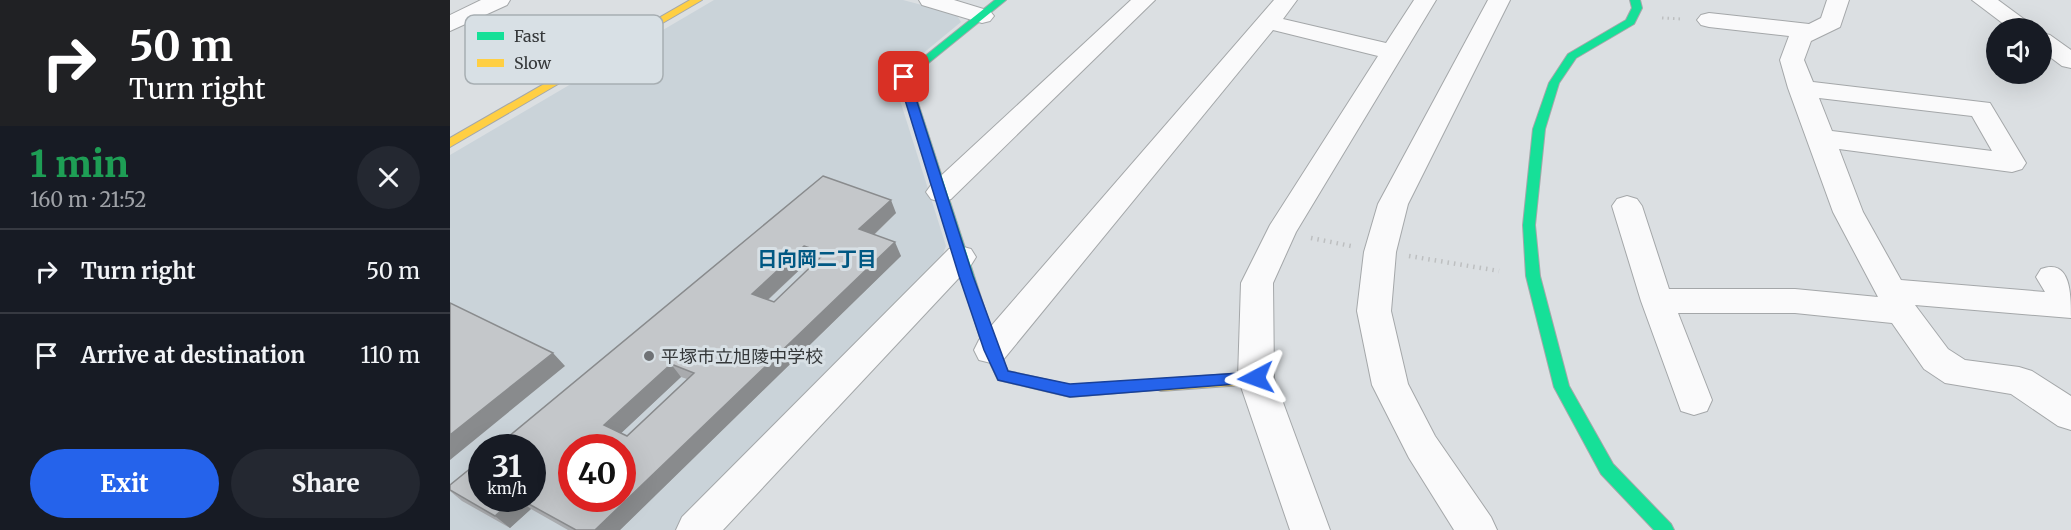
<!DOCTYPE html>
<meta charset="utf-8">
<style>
body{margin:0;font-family:Merriweather,"Noto Sans JP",serif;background:#242831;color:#f1f3f6;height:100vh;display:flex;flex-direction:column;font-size:22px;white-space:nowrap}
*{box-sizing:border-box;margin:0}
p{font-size:20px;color:#9ea1a6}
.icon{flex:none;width:33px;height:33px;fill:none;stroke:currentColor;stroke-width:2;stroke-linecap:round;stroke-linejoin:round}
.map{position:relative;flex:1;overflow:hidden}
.sheet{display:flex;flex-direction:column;background:#171b24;width:450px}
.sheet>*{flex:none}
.banner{background:#202124;color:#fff;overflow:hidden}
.tools{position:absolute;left:1536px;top:18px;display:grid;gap:12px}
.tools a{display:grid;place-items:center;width:66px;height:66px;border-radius:50%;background:#171b24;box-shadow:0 6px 24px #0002;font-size:30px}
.speed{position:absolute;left:18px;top:434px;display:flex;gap:12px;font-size:30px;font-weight:700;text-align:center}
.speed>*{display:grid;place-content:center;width:78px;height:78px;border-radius:50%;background:#171b24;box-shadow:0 6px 24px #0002;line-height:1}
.speed small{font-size:15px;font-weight:400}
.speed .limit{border:9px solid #d22;background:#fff;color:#111}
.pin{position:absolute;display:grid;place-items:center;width:51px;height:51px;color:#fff;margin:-26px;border-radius:12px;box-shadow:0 3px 9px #0006}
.me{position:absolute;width:66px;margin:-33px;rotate:266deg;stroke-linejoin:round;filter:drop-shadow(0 0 4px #0008)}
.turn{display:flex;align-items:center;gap:21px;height:126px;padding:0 30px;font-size:27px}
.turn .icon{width:78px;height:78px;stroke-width:2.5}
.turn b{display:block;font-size:42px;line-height:51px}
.round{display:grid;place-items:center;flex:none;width:63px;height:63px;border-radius:32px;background:#242831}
.summary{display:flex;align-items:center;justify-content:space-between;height:102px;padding:0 30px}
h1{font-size:36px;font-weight:800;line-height:45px;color:#1e9e55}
.cta{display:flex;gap:12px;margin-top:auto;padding:12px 30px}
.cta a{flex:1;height:69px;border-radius:36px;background:#2563eb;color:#fff;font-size:24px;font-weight:800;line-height:69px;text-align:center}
.cta a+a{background:#242831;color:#f1f3f6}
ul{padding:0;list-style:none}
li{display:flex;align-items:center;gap:18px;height:84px;padding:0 30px;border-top:2px solid #363941}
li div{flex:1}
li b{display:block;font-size:22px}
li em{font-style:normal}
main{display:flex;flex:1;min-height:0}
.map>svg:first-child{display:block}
.built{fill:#cad3d9;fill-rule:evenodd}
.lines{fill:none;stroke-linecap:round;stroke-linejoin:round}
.street-casing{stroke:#a4a7a9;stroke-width:2}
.fast-casing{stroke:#a4a7a9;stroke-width:2}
.slow-casing{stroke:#a4a7a9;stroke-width:2}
.path-far1{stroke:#bdbfc0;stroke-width:3;stroke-dasharray:1.5 4;stroke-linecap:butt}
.path{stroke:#bdbfc0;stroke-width:4.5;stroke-dasharray:1.5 5;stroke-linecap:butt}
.street{fill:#fafafb;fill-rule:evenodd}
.fast{fill:#16e098;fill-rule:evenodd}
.slow{fill:#ffcf43;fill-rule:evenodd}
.wall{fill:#a9abae;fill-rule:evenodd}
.shaded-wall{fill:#898b8d}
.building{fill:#c4c7ca;stroke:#898b8d;stroke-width:1.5;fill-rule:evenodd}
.route{fill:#2563eb;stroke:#184099;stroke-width:1.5}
.poi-dot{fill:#6f7275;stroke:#d8e0e5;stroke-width:2}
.labels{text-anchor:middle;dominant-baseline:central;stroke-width:6;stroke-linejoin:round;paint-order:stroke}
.poi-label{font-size:18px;fill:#35383a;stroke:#d8e0e5;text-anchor:start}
.neighbourhood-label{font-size:20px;font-weight:bold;fill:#005883;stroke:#d8e0e5}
.key{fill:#d8e0e5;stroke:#a7aeb2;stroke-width:1.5}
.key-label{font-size:16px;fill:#35383a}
</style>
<main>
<section class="sheet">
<div class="banner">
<div class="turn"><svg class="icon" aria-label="right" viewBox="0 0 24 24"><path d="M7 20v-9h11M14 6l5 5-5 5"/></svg><div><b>50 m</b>Turn right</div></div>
</div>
<div class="summary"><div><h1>1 min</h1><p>160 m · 21:52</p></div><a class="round"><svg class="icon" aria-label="close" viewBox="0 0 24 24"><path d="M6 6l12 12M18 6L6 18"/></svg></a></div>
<ul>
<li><svg class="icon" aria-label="right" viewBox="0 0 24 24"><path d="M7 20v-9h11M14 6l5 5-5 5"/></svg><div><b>Turn right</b></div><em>50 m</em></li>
<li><svg class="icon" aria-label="arrive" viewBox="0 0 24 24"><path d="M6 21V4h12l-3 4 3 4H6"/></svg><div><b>Arrive at destination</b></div><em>110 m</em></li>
</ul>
<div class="cta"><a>Exit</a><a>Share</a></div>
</section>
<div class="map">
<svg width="1621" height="530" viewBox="0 0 1621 530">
<rect width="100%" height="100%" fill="#dbdfe2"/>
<path class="built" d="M264 0H453L506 14 511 22 443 78 496 246 489 264 226 530H0V155ZM32 447H82V498H32ZM122 447H172V498H122Z"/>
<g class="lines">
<defs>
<path id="street" d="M31 0H60L57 5 0 31V15Z
M469 0H504L540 11 544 16 540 21 532 23 472 5Z
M681 0H705L501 199 491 202 481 199 476 192 481 185Z
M824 0H847L833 19 936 43 964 0H986L846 232 823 283 824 378 880 530H840L788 378 791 283 820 225 928 56 823 30 553 360 541 363 529 360 524 350 529 340Z
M1038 0H1060L958 204 946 252 941 311 958 384 985 436 1041 517 1047 530H1004L959 458 922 385 907 311 914 252 928 204Z
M1377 0H1399L1390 27 1361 41 1354 60 1363 82 1540 103 1576 163 1572 169 1562 172 1389 149 1413 212 1451 280 1595 292 1586 277 1591 269C1621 258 1621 294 1621 318L1465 305 1498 349 1515 360 1569 367 1582 371 1621 396V430L1608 426 1561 394 1495 383 1474 369 1442 323 1345 313H1228L1262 400 1257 411 1244 415 1231 411 1191 301 1162 206 1167 199 1177 196 1187 199 1192 206 1219 289H1345L1428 297 1383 212 1338 88 1330 60 1339 36 1259 27 1251 25 1247 20 1251 15 1259 13 1359 24 1371 18ZM1369 98 1522 116 1542 151 1382 131Z
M1522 0H1548L1586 28H1559Z
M1592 33 1600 35 1621 50V68L1612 66 1592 51Z
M510 246 521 249 526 257 521 265 273 530H226L232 517 499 249Z"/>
<path id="fast" d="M545 0H556L460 78 548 350 558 371 620 385 711 379 716 381 719 385 716 389 620 397 548 380 534 350 449 77Z
M1180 0H1190L1192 8 1184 24 1126 58 1109 83 1095 129 1085 225 1090 276 1119 386 1163 464 1221 524 1224 530H1204L1151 474 1104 387 1076 276 1073 225 1083 129 1099 83 1118 54 1176 20 1182 8Z"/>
<path id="slow" d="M240 0H252L0 147V138Z
M806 372 811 374 814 378 811 382 806 384 711 391 706 389 703 385 706 381 711 379Z"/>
</defs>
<use href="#street" class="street-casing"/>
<use href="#fast" class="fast-casing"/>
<use href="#slow" class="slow-casing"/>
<path class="path-far1" d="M1212 18 1232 19"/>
<path class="path" d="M861 238 901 246
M959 256 1049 271"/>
<use href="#street" class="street"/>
<use href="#fast" class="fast"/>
<use href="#slow" class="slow"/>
</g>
<path class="wall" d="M373 176 446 213 424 235 451 256 170 530H118L81 509 60 528 12 501 0 491V485ZM361 259 367 261 324 302 318 300ZM231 377 237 379 177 436 171 433Z"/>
<path class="shaded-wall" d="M441 200 446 213 415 243 409 229Z
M445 242 451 256 170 530H145Z
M354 246 361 259 310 307 302 294Z
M103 353 115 366 0 460V435Z
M221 364 231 377 166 438 154 425Z
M65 498H67L81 509 60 528 45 516Z"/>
<path class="building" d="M373 176 441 200 409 229 445 242 145 530H126L68 498H82V447H46ZM354 246 375 253 324 302 302 294ZM221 364 244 373 177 436 154 425ZM122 447H172V498H122Z
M0 303 103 353 0 435Z
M32 459V498H65L45 516 0 490V485Z"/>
<path class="route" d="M454 73 459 77 523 276 558 371 620 384 806 372 814 378 812 382 620 397 548 380 534 350 509 276 448 77Z"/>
<circle class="poi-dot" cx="199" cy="356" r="6"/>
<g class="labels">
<g class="poi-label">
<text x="211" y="356">平塚市立旭陵中学校</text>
</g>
<g class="neighbourhood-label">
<text x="367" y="258">日向岡二丁目</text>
</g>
</g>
<rect x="15" y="15" width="198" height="69" rx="9" class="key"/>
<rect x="27" y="32" width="27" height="8" fill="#16e098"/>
<rect x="27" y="59" width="27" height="8" fill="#ffcf43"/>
<g class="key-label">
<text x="64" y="42">Fast</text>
<text x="64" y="69">Slow</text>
</g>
</svg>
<div class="tools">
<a><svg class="icon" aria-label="sound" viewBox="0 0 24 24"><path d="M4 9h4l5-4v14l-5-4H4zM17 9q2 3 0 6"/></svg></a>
</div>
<div class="speed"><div>31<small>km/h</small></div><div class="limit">40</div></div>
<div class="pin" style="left:454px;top:77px;background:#d93025"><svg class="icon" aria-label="arrive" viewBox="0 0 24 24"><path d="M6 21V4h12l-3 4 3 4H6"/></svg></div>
<svg class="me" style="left:806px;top:378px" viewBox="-20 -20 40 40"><path d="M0-17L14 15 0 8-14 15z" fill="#2563eb" stroke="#fff" stroke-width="4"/></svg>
</div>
</main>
